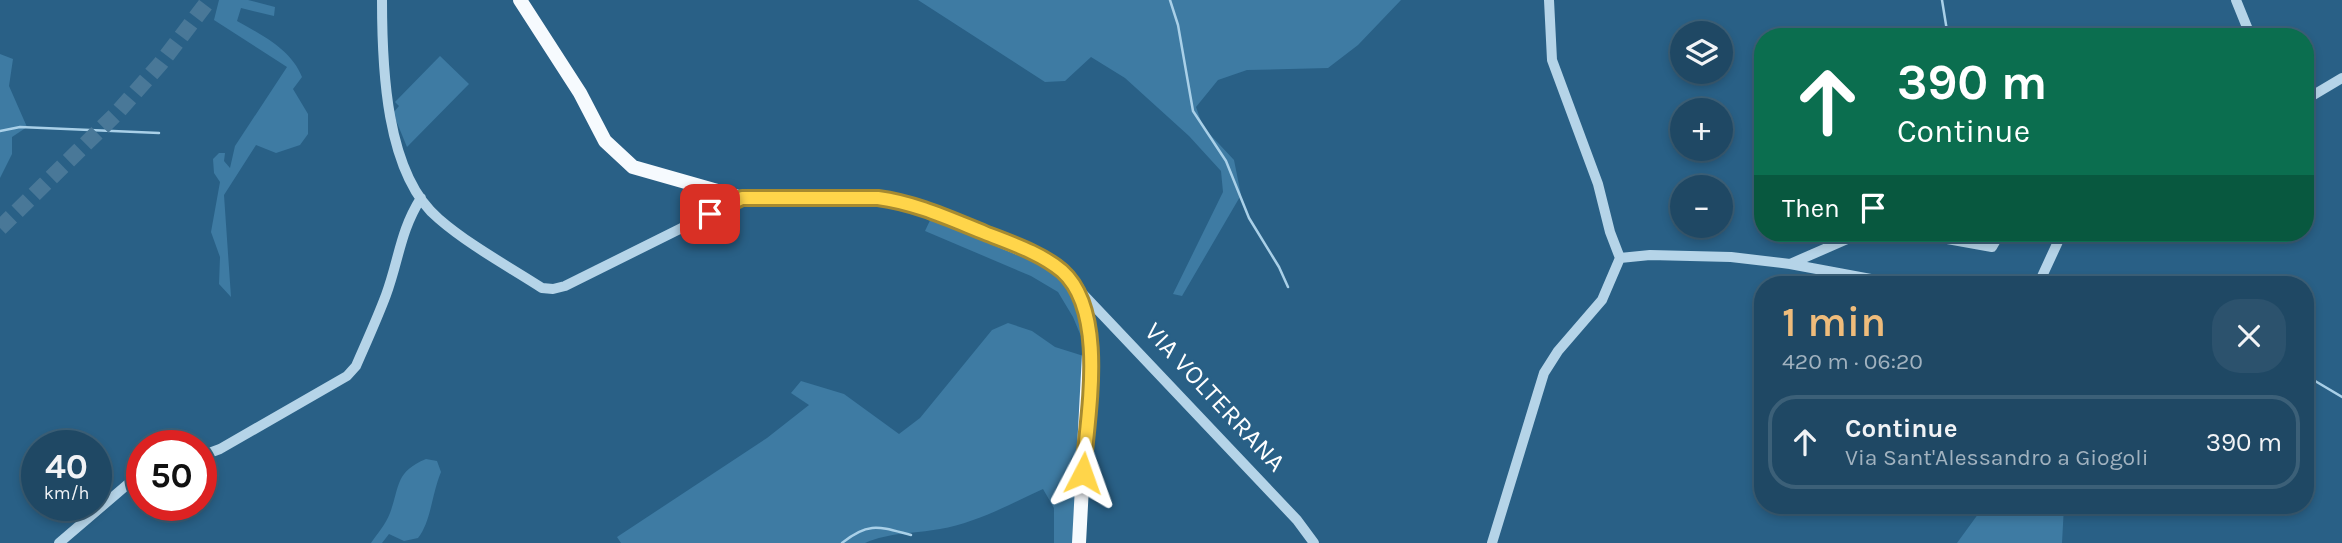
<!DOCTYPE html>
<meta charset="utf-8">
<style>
body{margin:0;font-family:Karla,sans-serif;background:#2c526d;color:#f1f3f6;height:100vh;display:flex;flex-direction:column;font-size:26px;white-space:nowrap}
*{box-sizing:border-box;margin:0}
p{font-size:23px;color:#a1b2bf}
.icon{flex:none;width:38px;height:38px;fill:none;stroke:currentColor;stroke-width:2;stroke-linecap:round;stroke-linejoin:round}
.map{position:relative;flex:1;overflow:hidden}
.sheet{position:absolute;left:1754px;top:276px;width:560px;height:238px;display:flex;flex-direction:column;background:#1f4864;border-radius:28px;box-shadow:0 4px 10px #0003,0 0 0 2px #3c6078}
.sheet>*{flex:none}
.guide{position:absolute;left:1754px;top:28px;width:560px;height:214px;border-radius:28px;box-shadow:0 4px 10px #0003,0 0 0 2px #3c6078;background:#0b6e4f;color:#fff;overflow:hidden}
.buttons{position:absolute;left:1670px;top:21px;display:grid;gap:14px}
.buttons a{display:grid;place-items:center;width:63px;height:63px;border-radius:50%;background:#1f4864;box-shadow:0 4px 10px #0003,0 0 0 2px #3c6078;font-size:35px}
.speed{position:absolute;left:21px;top:430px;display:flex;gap:14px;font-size:35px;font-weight:700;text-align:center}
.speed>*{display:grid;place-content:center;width:91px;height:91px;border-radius:50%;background:#1f4864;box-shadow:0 4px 10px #0003,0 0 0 2px #3c6078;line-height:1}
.speed small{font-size:18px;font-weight:400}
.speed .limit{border:10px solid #d22;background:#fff;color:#111}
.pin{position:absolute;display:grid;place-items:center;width:60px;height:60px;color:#fff;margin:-30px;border-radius:14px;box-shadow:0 4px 10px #0006}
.me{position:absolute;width:77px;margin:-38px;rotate:4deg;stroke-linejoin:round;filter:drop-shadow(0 0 5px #0008)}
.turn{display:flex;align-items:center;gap:24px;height:147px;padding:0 28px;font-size:32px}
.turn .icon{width:91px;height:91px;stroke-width:2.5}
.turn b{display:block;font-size:49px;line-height:60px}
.then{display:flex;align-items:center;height:66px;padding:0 28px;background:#0003;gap:14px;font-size:26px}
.round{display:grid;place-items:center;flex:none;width:74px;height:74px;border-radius:28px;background:#2c526d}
.summary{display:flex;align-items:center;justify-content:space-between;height:119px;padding:0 28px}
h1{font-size:42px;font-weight:600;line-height:52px;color:#efbc7b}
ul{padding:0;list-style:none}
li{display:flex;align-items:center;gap:21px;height:94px;margin:0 14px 10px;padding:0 14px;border:4px solid #3c6078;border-radius:28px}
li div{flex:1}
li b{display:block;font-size:26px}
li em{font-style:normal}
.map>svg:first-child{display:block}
.green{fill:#3e7ba3}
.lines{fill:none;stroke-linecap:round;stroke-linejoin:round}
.stream{stroke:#a9d0e8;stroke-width:2.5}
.highway-tunnel{stroke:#497898;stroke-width:16;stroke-dasharray:16 8;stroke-linecap:butt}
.minor{stroke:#b5d4e8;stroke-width:10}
.major{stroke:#f6fafe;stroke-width:14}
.route-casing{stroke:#a68a30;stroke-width:18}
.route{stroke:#ffd54a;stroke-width:12}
.labels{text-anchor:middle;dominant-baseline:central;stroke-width:5;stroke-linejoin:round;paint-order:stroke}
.street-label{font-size:26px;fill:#fff;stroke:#296086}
</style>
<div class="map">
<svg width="2342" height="543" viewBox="0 0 2342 543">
<rect width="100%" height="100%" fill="#296086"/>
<path class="green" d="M219 0H248L275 7 274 16 241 8 237 21C262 35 291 49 302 77L293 89 308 114V134L300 145 276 153 256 145 224 195 231 297 219 284 220 257 211 232 220 182 214 173 213 159 219 153H225L224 161 230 168 235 146 287 67 214 20Z
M918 0H1401L1358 45 1328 68 1247 70 1218 80 1196 107 1203 127 1234 160 1241 195 1182 296 1173 294 1223 192 1221 171 1189 136 1125 78 1091 57 1065 81 1045 82Z
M0 54 13 59 9 86 27 127 12 137V154L0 178Z
M440 56 469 84 407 147 393 113 399 106 395 102Z
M934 212 1000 238 1043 259 1062 272 1077 288 1086 311 1090 359 1079 543H1054V508L1043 489C1010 504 976 523 940 529 913 534 890 532 865 543H621L617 537 767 438 809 405 791 393 801 381 844 394 899 434 920 418 992 330 1008 323 1032 331 1055 347 1090 358 1073 317 1058 292 1031 276 925 231Z
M426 459 437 461 441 472C432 493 431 522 418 538L404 541 389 534 382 543H371C377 534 386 524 390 513 400 486 395 472 426 459Z
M1984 506H2064L2062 543H1957Z"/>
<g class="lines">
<path class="stream" d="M1170 0 1178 25 1193 111 1226 161 1249 218 1279 267 1288 287
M1942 0 1948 37
M0 131 20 127 159 133
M2305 375 2342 397
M842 543C869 521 880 527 911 535"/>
<path class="highway-tunnel" d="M0 228 116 114 161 63 209 0"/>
<path class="minor" d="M382 0C382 65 385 174 439 219 469 245 508 266 542 288L553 289 565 286 742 198
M1549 0 1552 60 1598 184 1610 232 1620 258
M2236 0 2251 37
M2305 100 2342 78
M1914 233 1992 247 2000 233
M1790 264 1903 285
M2038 285 2062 233
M1079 290 1297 520 1314 543
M201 456 220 449 347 376 356 366C366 343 377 319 386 295 399 260 400 231 421 198
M59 543 142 472
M1492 543 1544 373 1558 351 1602 300 1620 258 1650 255 1731 257 1790 264 1861 233"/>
<path class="major" d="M520 0 580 93 605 141 633 167 742 198H878L925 209 1043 258 1062 271 1077 288 1086 311 1090 335 1079 543"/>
</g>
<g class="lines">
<defs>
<path id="route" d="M710 214 742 198H878C916 203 950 219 985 233 1010 243 1041 253 1062 271 1108 312 1087 417 1083 473"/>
</defs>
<use href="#route" class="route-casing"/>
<use href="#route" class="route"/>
</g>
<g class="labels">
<g class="street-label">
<text transform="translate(1215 397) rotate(47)">VIA VOLTERRANA</text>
</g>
</g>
</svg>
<div class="buttons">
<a><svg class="icon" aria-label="layers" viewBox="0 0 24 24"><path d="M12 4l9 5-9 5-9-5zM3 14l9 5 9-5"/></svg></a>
<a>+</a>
<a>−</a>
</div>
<div class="speed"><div>40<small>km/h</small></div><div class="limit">50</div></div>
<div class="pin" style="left:710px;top:214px;background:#d93025"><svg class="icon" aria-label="arrive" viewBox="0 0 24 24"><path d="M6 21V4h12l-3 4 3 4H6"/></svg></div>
<svg class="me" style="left:1083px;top:473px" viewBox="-20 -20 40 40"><path d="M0-17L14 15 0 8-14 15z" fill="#ffd54a" stroke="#fff" stroke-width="4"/></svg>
<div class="guide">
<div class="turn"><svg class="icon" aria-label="ahead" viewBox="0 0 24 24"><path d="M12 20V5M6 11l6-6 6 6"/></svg><div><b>390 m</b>Continue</div></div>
<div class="then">Then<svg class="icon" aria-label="arrive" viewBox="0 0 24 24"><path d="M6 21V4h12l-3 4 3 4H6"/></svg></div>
</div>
<section class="sheet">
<div class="summary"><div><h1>1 min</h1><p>420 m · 06:20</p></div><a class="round"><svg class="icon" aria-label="close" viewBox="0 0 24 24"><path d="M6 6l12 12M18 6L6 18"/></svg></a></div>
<ul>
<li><svg class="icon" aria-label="ahead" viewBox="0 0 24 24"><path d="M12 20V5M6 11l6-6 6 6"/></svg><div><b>Continue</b><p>Via Sant'Alessandro a Giogoli</p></div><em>390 m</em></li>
</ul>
</section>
</div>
